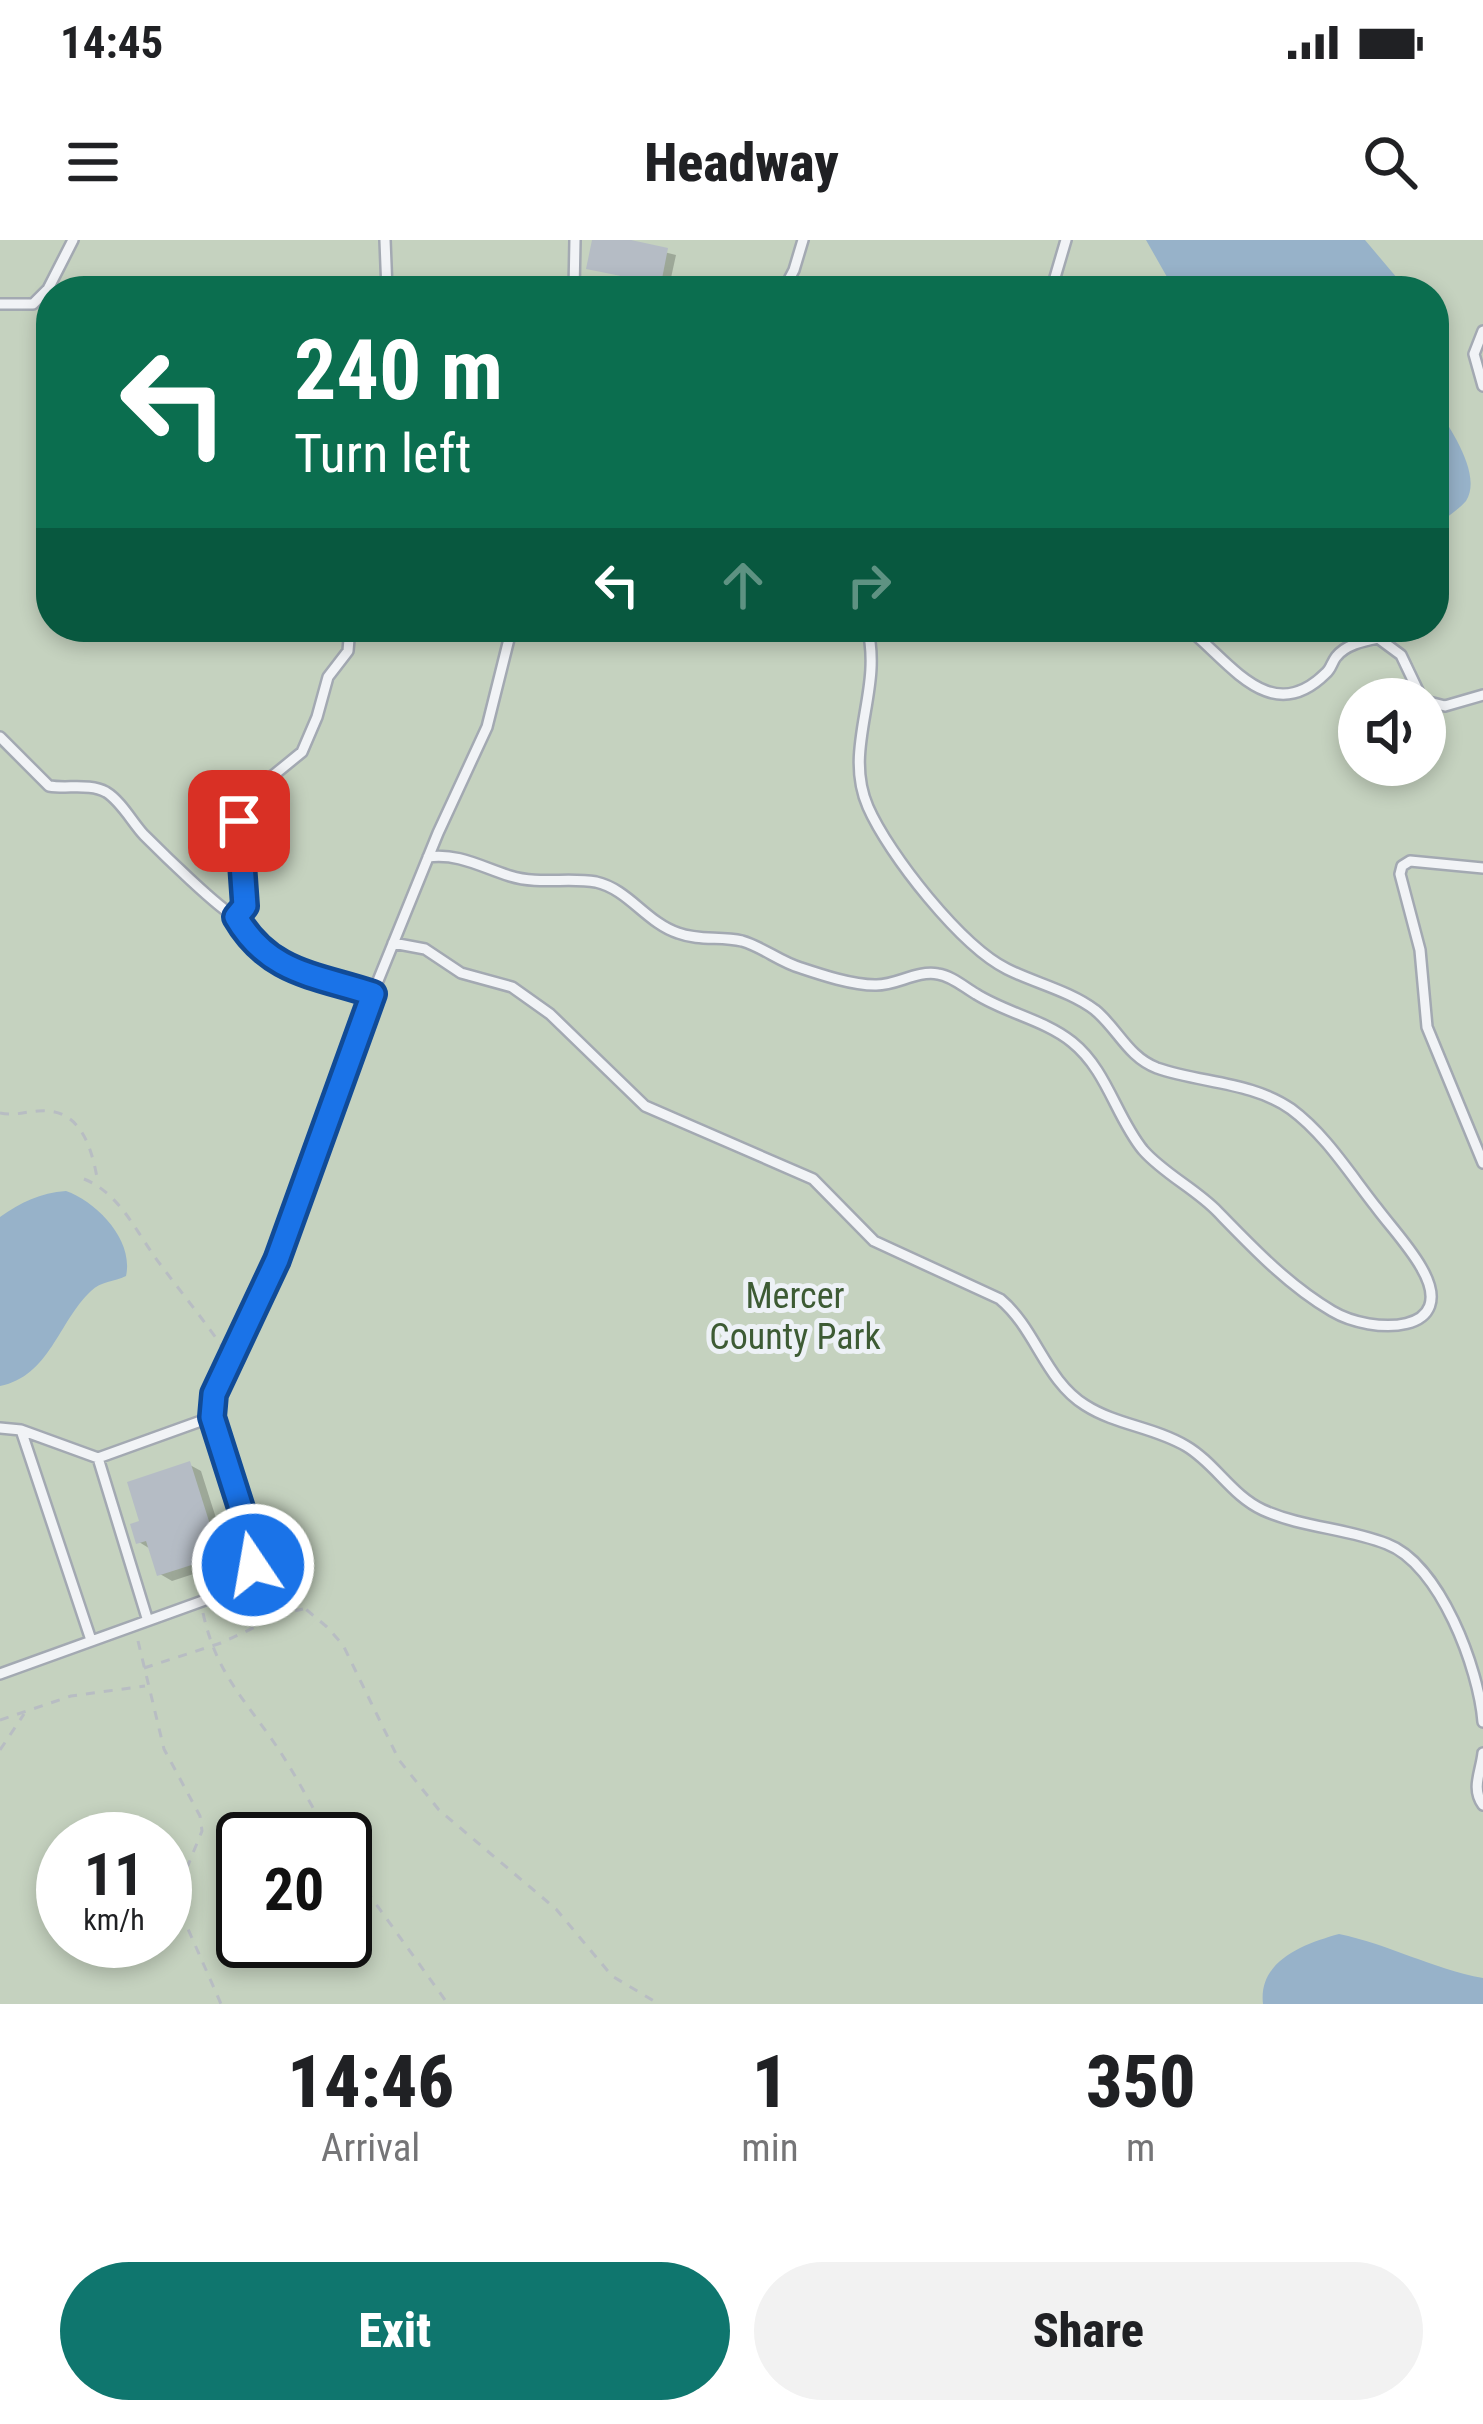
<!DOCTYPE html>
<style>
body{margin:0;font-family:"Roboto Condensed",sans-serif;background:#f2f2f2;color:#202124;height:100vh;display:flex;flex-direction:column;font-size:45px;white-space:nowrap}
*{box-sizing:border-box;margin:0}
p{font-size:39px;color:#757577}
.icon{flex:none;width:66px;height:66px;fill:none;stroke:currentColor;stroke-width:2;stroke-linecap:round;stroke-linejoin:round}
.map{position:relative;height:1764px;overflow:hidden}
.sheet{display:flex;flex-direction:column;background:#fff;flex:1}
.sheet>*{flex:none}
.banner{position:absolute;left:36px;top:36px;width:1413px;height:366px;border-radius:48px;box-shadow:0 6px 18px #0003;background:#0b6e4f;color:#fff;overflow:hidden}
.tools{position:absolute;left:1338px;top:438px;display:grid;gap:24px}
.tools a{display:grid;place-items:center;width:108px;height:108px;border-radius:50%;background:#fff;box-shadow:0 6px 18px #0003;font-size:60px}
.speed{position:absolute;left:36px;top:1572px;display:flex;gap:24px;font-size:60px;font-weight:700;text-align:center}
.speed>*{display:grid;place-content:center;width:156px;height:156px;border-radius:50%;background:#fff;box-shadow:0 6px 18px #0003;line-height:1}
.speed small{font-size:30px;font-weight:400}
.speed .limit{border:6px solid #111;border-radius:18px;background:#fff;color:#111}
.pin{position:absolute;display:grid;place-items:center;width:102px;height:102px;color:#fff;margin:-51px;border-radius:24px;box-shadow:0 6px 18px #0006}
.me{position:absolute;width:132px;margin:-66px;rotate:348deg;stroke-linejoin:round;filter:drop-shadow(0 0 9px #0008)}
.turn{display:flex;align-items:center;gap:42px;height:252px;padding:0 60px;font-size:54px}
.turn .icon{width:156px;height:156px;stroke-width:2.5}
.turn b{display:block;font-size:84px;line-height:102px}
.lanes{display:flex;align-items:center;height:114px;padding:0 60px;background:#0003;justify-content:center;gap:60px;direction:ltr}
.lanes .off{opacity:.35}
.eta{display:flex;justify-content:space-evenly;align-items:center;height:204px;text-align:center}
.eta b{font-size:72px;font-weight:800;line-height:84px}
.primary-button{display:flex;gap:24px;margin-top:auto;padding:24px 60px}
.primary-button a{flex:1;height:138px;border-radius:72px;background:#0f766e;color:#fff;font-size:48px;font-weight:800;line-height:138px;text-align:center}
.primary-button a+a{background:#f2f2f2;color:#202124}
.status{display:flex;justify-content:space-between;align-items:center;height:84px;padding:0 60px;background:#fff;direction:ltr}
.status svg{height:33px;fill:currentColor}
header{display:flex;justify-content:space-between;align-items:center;height:156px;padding:0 60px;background:#fff;font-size:54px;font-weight:800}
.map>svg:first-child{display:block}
.green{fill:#c5d2bf;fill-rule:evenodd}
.water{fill:#97b2c9}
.shadow{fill:#0003}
.building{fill:#b5bcc5}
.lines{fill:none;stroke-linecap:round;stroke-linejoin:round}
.service-casing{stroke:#a3a9b2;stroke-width:14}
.path{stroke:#b8bdc3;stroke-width:3;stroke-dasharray:9 9;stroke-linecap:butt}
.service{stroke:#f1f3f6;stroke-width:9}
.route-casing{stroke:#114b97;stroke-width:30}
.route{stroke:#1a73e8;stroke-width:21}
.labels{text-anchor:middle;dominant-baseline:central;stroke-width:10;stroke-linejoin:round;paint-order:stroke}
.park-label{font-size:36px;fill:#3d5b34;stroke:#edf1f6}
</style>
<div class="status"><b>14:45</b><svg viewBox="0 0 49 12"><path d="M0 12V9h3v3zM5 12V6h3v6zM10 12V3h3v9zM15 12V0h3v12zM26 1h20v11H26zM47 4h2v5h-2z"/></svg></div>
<header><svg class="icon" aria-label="menu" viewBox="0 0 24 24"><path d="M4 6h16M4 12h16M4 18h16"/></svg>Headway<svg class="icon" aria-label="search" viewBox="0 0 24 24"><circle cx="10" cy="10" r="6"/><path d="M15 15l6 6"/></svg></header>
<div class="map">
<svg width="1483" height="1764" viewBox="0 0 1483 1764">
<rect width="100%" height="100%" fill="#dee2e8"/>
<path class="green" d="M0 0H1483V1764H0ZM51 51H1434V387H51ZM1359 459H1425V525H1359ZM63 1599H165V1701H63ZM243 1599H345V1701H243Z"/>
<path class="water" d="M1146 0H1365L1408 51H1175Z
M1434 163C1449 187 1483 234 1466 261 1457 271 1444 279 1434 287Z
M66 951C97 962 134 1000 126 1036 114 1042 101 1041 91 1051 58 1082 50 1136 0 1146V977C21 962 40 953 66 951Z
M1339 1694C1388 1704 1433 1729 1483 1738V1764H1263C1258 1721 1303 1704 1339 1694Z"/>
<path class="shadow" d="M596 0H616L676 15 669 47 590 28Z
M190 1225 201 1231 230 1322 172 1341 160 1334 152 1310 139 1302 143 1283Z"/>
<path class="building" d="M592 0H631L668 8 661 44 586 29Z
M190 1221 220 1316 157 1336 146 1301 136 1304 130 1284 139 1281 127 1242Z"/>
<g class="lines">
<defs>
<path id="service" d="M385 0 387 51
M574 51 575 0
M783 51 794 30 803 0
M1051 51 1066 0
M0 64H33L48 49 73 0
M1483 91 1474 114 1483 146
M350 387 348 411 328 437 317 477 302 512 248 556 239 581 245 666 236 677C270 734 316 735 373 754
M1186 387C1229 420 1270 489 1326 433 1331 429 1332 422 1336 417 1345 405 1363 401 1378 398L1401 415 1422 459
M1425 461 1445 466 1483 455
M0 497 49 546C67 549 90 543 106 552 121 561 132 582 144 595 160 611 220 670 236 677
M428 617C459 613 481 627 510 636 539 645 568 637 596 642 628 649 647 683 678 693 699 701 721 696 742 701 763 707 780 722 801 728 822 735 852 745 875 745 896 746 916 730 938 734 952 736 964 747 976 754 1006 773 1045 780 1072 802 1107 830 1116 877 1143 910 1164 934 1196 949 1218 972 1253 1008 1288 1045 1332 1071 1372 1095 1461 1095 1421 1027 1409 1006 1391 987 1376 967 1350 934 1325 894 1291 869 1253 842 1200 843 1157 828 1128 817 1118 789 1095 770 1070 751 1035 743 1007 729 961 706 889 615 868 567 842 508 884 450 867 387
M1483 628 1410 621 1402 626 1400 634 1420 710 1427 787 1483 923
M393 703 425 709 461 733 512 747 550 774 645 866 813 939 874 1001 1000 1059C1036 1089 1045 1140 1085 1165 1116 1185 1154 1187 1186 1206 1215 1223 1232 1256 1263 1270 1303 1288 1347 1288 1387 1304 1440 1324 1479 1429 1483 1482
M0 1188 21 1190 98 1218 212 1177
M21 1190 91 1400
M98 1218 147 1378
M0 1434 233 1350 249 1335 255 1312 212 1177 214 1153 277 1020 347 817 438 593 487 487 512 387
M1483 1513C1481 1532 1471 1548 1483 1565"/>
</defs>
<use href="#service" class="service-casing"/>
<path class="path" d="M0 873C14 876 24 872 38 871 81 867 92 908 98 943
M84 939C121 954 137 994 160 1024 181 1052 203 1079 223 1108
M265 1335 327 1387 343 1405 399 1520 439 1570 556 1669 612 1736 659 1764
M203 1373C215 1427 237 1451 268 1494 292 1527 310 1564 331 1599
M138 1401 164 1509 200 1576 202 1591 184 1635 181 1673 221 1764
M144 1428 221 1403 285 1373 303 1369
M0 1480 71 1456 145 1446
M0 1510 24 1474
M345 1621 448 1764"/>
<use href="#service" class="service"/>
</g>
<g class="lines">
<defs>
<path id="route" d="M239 581 245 666 236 677C269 734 316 735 373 754L277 1020 214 1154 212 1177 255 1312 253 1325"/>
</defs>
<use href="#route" class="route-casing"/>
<use href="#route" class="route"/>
</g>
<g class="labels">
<g class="park-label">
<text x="795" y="1056">Mercer<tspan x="795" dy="41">County Park</tspan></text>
</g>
</g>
</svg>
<div class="tools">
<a><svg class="icon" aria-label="sound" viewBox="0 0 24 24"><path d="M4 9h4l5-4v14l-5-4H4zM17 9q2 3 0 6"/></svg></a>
</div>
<div class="speed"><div>11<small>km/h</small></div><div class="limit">20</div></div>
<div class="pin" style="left:239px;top:581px;background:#d93025"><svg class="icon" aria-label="arrive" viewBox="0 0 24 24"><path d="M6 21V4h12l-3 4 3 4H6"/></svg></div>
<svg class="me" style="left:253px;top:1325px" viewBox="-20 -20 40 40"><circle r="17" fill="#1a73e8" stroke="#fff" stroke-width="3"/><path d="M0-11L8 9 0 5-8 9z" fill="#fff"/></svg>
<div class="banner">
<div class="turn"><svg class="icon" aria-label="left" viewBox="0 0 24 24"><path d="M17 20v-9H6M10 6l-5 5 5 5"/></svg><div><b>240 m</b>Turn left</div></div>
<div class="lanes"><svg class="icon" aria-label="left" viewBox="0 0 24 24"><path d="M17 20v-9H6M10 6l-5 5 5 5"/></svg><svg class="icon off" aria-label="ahead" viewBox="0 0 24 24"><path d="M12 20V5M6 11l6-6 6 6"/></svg><svg class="icon off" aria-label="right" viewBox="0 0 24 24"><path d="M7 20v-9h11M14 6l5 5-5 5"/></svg></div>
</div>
</div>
<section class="sheet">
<div class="eta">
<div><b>14:46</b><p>Arrival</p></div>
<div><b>1</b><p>min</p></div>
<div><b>350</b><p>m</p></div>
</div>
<div class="primary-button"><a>Exit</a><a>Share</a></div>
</section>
